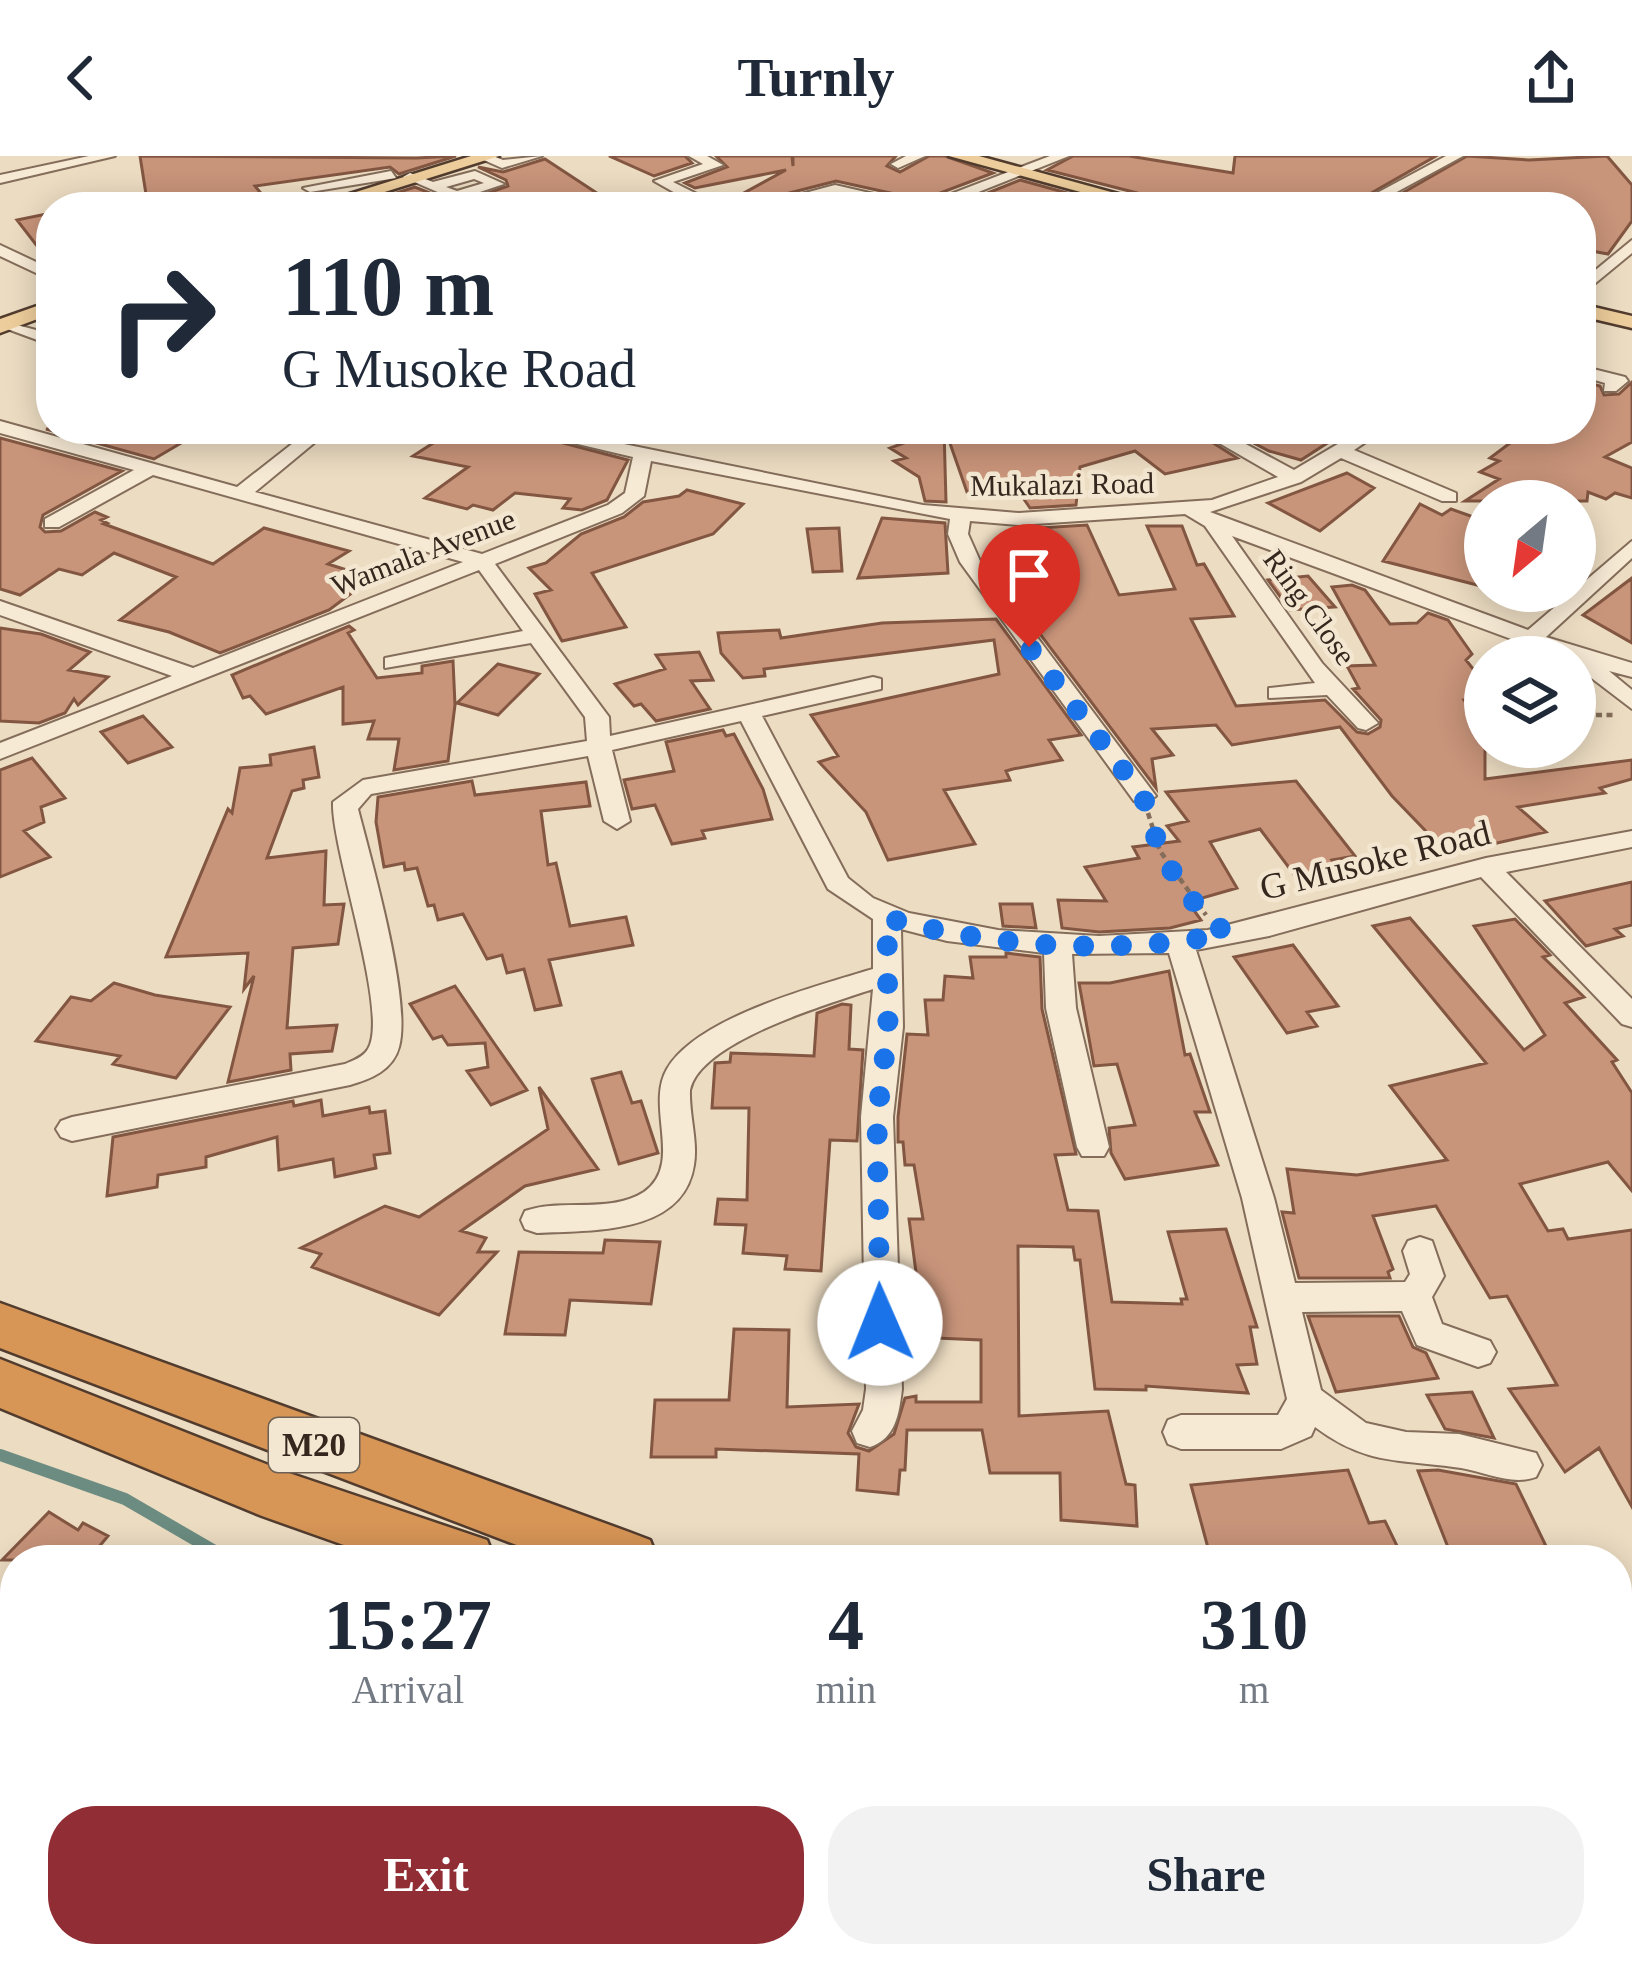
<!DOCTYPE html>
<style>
body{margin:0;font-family:"Times New Roman",serif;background:#f2f2f3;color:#1f2937;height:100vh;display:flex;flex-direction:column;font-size:45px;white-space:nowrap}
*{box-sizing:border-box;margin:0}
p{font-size:39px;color:#747a83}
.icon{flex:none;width:66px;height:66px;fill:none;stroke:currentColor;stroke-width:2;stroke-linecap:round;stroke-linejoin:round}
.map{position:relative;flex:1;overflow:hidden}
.details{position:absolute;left:0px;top:1389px;width:1632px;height:423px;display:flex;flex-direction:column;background:#fff;border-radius:48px 48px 0 0;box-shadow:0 6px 30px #0003}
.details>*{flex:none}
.guide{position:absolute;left:36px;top:36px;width:1560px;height:252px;border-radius:48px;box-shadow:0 6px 30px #0003;background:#fff;color:#1f2937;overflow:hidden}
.needle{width:78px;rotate:209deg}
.fabs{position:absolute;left:1464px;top:324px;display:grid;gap:24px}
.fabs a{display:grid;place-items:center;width:132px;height:132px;border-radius:50%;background:#fff;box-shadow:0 6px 30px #0003;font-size:60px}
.pin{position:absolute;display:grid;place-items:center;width:102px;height:102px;color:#fff;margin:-123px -51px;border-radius:50% 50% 50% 0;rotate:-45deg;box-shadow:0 0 12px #0007}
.pin .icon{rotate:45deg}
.me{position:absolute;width:132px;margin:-66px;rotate:359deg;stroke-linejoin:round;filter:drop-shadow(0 0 9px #0008)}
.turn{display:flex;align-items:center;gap:42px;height:252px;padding:0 48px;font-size:54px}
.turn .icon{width:156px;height:156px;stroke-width:2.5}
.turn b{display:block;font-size:84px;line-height:102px}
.eta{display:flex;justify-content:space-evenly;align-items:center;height:204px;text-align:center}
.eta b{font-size:72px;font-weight:700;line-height:84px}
.button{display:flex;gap:24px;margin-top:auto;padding:24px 48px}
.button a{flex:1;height:138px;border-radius:48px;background:#902d35;color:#fff;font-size:48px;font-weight:700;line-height:138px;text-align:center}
.button a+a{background:#f2f2f3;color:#1f2937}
header{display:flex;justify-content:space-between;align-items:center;height:156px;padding:0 48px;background:#fff;font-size:54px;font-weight:700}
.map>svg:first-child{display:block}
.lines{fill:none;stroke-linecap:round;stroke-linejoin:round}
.stream{stroke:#6c8c81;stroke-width:12}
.building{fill:#c8947a;stroke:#825641;stroke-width:3}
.minor-casing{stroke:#846d5a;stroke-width:4}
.major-casing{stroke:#523c2e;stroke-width:5}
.highway-casing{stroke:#523c2e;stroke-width:5}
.path{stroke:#846d5a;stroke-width:4.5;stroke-dasharray:6 4.5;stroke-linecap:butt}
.minor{fill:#f7ead5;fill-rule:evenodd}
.major{fill:#edcd9b;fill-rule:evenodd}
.highway{fill:#d79556;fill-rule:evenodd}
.route{stroke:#1a73e8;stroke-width:21;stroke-dasharray:0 37.8}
.labels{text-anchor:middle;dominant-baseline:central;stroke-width:9;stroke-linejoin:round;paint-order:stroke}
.far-street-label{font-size:30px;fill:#35271e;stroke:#f3e7d1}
.shield{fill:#f3e7d1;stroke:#6e6154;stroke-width:3}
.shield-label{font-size:33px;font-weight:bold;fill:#35271e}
.street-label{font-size:36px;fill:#35271e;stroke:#f3e7d1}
</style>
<header><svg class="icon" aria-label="back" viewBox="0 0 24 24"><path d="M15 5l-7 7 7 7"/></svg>Turnly<svg class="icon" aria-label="share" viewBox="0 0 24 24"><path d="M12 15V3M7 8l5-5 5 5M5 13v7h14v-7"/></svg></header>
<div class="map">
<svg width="1632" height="1811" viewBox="0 0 1632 1811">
<rect width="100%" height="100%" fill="#ecdcc2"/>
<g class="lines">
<path class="stream" d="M0 1299 125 1343 230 1404
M1133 1797 1168 1811"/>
</g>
<path class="building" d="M140 0 416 2 456 0 399 18 390 11 255 30 272 51H148Z
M609 0H685L692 7 654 20Z
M716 0H792L793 10V0H896L887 10 900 16 929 0H945L993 17 922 44 836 25 789 37 786 42 798 49 835 42 877 51H718L786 14 695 32 685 27 727 11Z
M1073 0H1129L1233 17 1235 0H1436L1347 51H1192L1047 14Z
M1467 0 1529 4 1607 0 1632 29V65L1608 98 1581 93V51L1385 47Z
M545 3 618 51H352L415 31 457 48 508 30 506 24 478 11 503 16Z
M1020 24 1118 51H953Z
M51 57V108L17 64Z
M1581 225 1600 230 1604 239 1619 238 1632 226V286L1605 301 1632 312V342L1615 337 1606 343 1588 336 1587 345H1465L1499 323 1480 316 1499 305 1490 302 1529 273H1581Z
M46 273H205L154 303Z
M455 273H510L628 304 607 344 582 354 563 352 570 343 515 337 493 354 473 349 467 353 425 342 468 311 413 300Z
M888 273H944L946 346 925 345 919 321 894 305 906 302 890 292 904 287Z
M945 273H1191L1237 302 1165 318 1135 295 1080 311 1076 349 1030 352 1021 339 967 336Z
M1227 273H1349L1301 304 1269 295Z
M0 282 122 315 43 359 40 371 45 376 61 375 95 356 107 361 101 364 107 367 104 368 213 408 264 372 349 395 328 408 372 422 329 454 220 497 169 476 120 464 176 421 114 397 82 419 59 413 20 439 0 433Z
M1347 317 1374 332 1320 375 1268 347Z
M687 334 743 348 713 378 592 417 626 471 562 485 535 438 551 434 529 412 546 407 581 378 624 361 643 346 679 340Z
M1420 348 1442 359 1451 353 1485 365V431L1383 405Z
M882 362 945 367 948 417 858 422Z
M1087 369 1119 439 1175 433 1147 370H1182L1197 409 1204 408 1234 460 1191 463 1236 550 1325 544 1357 576 1368 578 1380 571 1381 564 1353 533 1359 532 1347 510 1375 509 1332 431 1352 429 1365 434 1390 468 1417 467 1428 457 1448 464 1472 498 1466 504 1485 528V542L1464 544 1485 574V623L1632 604V623L1600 632 1605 637 1518 651 1546 676 1448 698 1392 640 1340 571 1232 589 1216 569 1152 573 1173 599 1152 603 1156 632 1028 462 1037 461 1004 397 1048 395 1038 372Z
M839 372 842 415 813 416 807 373Z
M1308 420 1335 451 1290 454 1268 424Z
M1632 422V487L1583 459Z
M996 463 1081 579 1049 584 1062 604 1013 613 1006 615 1010 624 944 634 975 688 888 704 866 656 819 606 838 600 811 559 999 518 994 484 764 513 765 520 743 522 721 497 718 477 779 474 781 482 882 467Z
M349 470 354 474 348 477 377 522 422 517V510L453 505 455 549 448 605 394 614 399 583H368L374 565 343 568V531L266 558 250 540 243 542 232 519Z
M0 472 41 478 90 496 69 514 108 521 78 549 74 543 65 557 39 567 0 565Z
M699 496 713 524 691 525 710 553 656 565 641 548 634 550 615 528 665 513 656 499Z
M498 508 539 518 498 559 457 547Z
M143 560 172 591 128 607 101 576Z
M723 574 726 580 734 578 763 633 772 663 702 675 705 682 672 688 655 649 632 653 624 624 674 615 666 586Z
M314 591 319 621 303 624 304 632 292 635 267 702 326 695 324 749 344 748 338 788 293 792 287 872 337 869 332 895 290 898 291 914 228 926 254 820 244 833 248 797 166 801 228 653 232 657 240 612 271 609 270 599Z
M32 602 65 642 41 651 44 666 24 675 50 701 0 721V614Z
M472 625 475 639 586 626 590 650 541 655 548 709 556 707 570 770 626 761 633 789 549 804 561 849 535 854 524 813 507 817 502 799 487 803 463 758 438 764 434 749 428 750 417 712 405 714 404 707 384 711 376 666 378 641Z
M1296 625 1355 700 1332 704 1339 713 1296 721 1260 673 1210 686 1237 732 1188 746 1201 764 1170 772 1099 776 1062 772 1058 744 1106 745 1085 711 1139 702 1133 691 1179 685 1167 670 1188 665 1166 636Z
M1632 726V769L1615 773 1623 780 1586 790 1545 745Z
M1000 748H1032L1036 772 1003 770Z
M1410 762 1524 894 1545 879 1474 770 1515 763 1550 799 1543 801 1584 841 1565 847 1617 904 1612 906 1632 937V1035L1608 1006 1520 1028 1548 1075 1563 1073 1568 1083 1632 1074V1351L1599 1292 1565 1316 1509 1233 1557 1229 1507 1140 1490 1142 1436 1050 1373 1060 1393 1113 1388 1116 1390 1122H1299L1282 1056 1294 1057 1287 1013 1357 1019 1447 1004 1390 930 1486 907 1373 770Z
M1293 789 1338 850 1307 856 1317 870 1287 877 1234 801Z
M1006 797 1040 801 1042 853 1076 998 1055 999 1068 1054 1098 1055 1112 1146 1182 1148 1181 1143H1187L1168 1076 1226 1073 1257 1171H1250L1257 1208 1237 1209 1248 1237 1146 1230V1234L1095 1233 1080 1104H1075L1073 1091 1018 1090 1019 1260 1108 1255 1126 1328 1135 1329 1137 1370 1061 1364 1060 1317H990L982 1274H907L905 1314H900L898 1338 857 1334 859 1298 716 1293V1301H651L655 1244H729L734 1173 789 1174 787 1251 859 1248 848 1277 856 1291 869 1295 894 1278 905 1242 916 1240V1246H981V1184L913 1181V1190L905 1189 903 1124H917L909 1063H923L914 1009H905L903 986H898V961L907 878 928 879 925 844H943L945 820 973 822 970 801H1006Z
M1169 815 1185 899 1190 898 1210 956H1195L1218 1009 1125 1023 1111 997 1109 972 1135 969 1117 908 1094 910 1079 827H1110Z
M114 827 155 839 230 851 176 922 113 908 120 900 36 885 71 841 91 845Z
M455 830 494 887 527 934 491 949 467 915 488 911 485 887 448 889 442 880 433 883 410 848Z
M842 848 851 849 849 893 863 894 857 985 830 984 821 1115 785 1113 787 1100 743 1097 746 1069 715 1068 718 1043 747 1044 749 952H712L715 907 730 906 731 897 814 900 817 857Z
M621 916 632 947 641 945 658 997 619 1008 592 923Z
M539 931 598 1013 525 1030 461 1075 486 1082 478 1096H497L439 1159 312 1111 321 1098 301 1092 385 1050 419 1061 548 973Z
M321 944 323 960 369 951 370 957 385 955 390 997 374 999 376 1012 335 1021 333 1003 279 1014 277 981 206 1001V1011L158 1019 157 1031 107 1040 113 981 293 945 294 950Z
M605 1084 660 1086 651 1148 570 1144 565 1179 505 1178 519 1096 603 1097Z
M828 1156 860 1157 861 1187 826 1185Z
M1308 1160H1399L1413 1191 1426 1197 1438 1222 1336 1236Z
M1472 1236 1494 1282 1445 1273 1427 1239Z
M1348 1314 1369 1367 1385 1365 1399 1394 1319 1404H1307L1304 1397 1211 1403 1191 1329Z
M1438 1314 1516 1328 1546 1390 1508 1394 1511 1401 1453 1404 1418 1315Z
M49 1356 78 1374 83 1367 108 1380 88 1404H2Z"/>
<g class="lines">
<defs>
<path id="minor" d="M89 0H115L0 27V19Z
M493 0 503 4 542 0 502 12 477 1Z
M689 0H707L723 9 673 26 703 41V47L669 51 686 43 654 25 703 8Z
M906 0H925L898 12 891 8Z
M1050 0H1069L941 51H897L835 37 797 45 790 41 835 29 922 49Z
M1446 0H1463L1369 51H1351Z
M391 15 396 22 310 36 303 32Z
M475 15 504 28 456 44 403 21 410 17 433 26ZM474 23 484 27 457 35 446 31Z
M1632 84V97L1581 139V126Z
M0 89 51 113V124L0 100Z
M2 165 51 178V189L2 171Z
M1581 210 1625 221 1628 225 1616 235H1604L1605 227 1581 220Z
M0 265 237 331 311 273H331L255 336 482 398 608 349 625 337 633 301 514 273H550L923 349 1019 357 1212 344 1278 321 1195 273H1218L1294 314 1363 273H1385L1354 294 1456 337V345H1442L1341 302 1301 326 1210 356 1528 474 1632 385V402L1546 481 1632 507V521L1609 515 1632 534V553L1577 511 1575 501H1560L1232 380 1322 507 1378 567 1366 574 1358 572 1327 539 1269 542V532L1315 527 1205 370 1185 358 1019 369 970 365 968 378 980 405 1156 640 1143 648 1134 645 960 406 948 378 950 363 651 305 644 340 622 357 495 408 609 561 610 580 873 521 881 523V533L762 560 848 722 873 742 909 757 998 774 1099 780 1208 774 1486 702 1632 675V691L1506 716 1632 843V871L1622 868 1481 721 1269 780 1196 794 1274 1042 1295 1127 1405 1126 1410 1118 1403 1095 1408 1085 1420 1081 1432 1085 1444 1120 1432 1141 1442 1168 1490 1185 1496 1196 1490 1207 1478 1211 1417 1189 1402 1155 1302 1156 1321 1234 1366 1267 1406 1276 1459 1278 1536 1297 1542 1309 1536 1321C1512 1330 1486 1316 1461 1312 1401 1303 1367 1310 1315 1271L1311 1280 1281 1293H1181L1168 1288 1163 1276 1168 1264 1181 1259H1278L1287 1243 1242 1042 1169 797 1072 798 1076 852 1109 991 1104 1000H1082L1077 991 1046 852 1044 797 947 785 901 773 903 871 893 961 902 1233C899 1258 896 1282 870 1291L857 1287 852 1275 863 1254 866 1233 861 961 873 833C829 848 700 885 690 934 689 959 698 985 694 1009 683 1080 590 1074 537 1077L525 1073 521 1064 525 1055C562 1042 610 1058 644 1036 684 1008 645 951 667 913 697 861 817 830 873 813V763L828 733 741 565 612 594 630 665 617 673 604 665 588 600 371 638 358 653C371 704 412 845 399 891 393 914 371 923 350 929L72 985 61 981 56 973 61 965 72 961 345 908C352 905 364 901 368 893 390 858 331 693 333 646L363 624 587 585 585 561 531 487 385 512V502L523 475 479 414 0 603V587L172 520 0 459V445L193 512 463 406 153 319 59 371H45V363L134 314 0 277Z
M15 1783V1797H92L97 1811H0V1789Z
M152 1797H190L195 1809 147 1811Z
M1052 1797H1098L1096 1811H1050Z"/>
<path id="major" d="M471 0H499L337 51H308Z
M949 0H979L1166 51H1135Z
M51 145V158L0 177V163Z
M1581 148 1632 160V172L1581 160Z"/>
<path id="highway" d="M0 1147 629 1376 650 1384 658 1404H556L0 1192Z
M0 1203 286 1316 487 1384 495 1404H386L262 1360 0 1252Z
M1617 1503H1632V1565H1617Z
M1617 1577H1632V1641H1617Z"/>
</defs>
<use href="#minor" class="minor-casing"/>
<use href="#major" class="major-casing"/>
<use href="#highway" class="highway-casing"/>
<path class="path" d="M1575 559H1617
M1148 657 1160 695 1206 759"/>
<use href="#minor" class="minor"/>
<use href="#major" class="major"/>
<use href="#highway" class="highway"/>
</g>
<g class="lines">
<path class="route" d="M880 1167 877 962 888 872 887 762C993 792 1118 799 1226 778L1186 738 1160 695 1143 640 1029 491"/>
</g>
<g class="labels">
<g class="far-street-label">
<text transform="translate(1062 328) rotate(-1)">Mukalazi Road</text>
<text transform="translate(423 396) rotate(-21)">Wamala Avenue</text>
<text transform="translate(1310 451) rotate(54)">Ring Close</text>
</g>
<rect class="shield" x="269" y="1262" width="90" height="54" rx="9"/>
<g class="shield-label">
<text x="314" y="1289">M20</text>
</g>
<g class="street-label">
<text transform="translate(1375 704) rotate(-14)">G Musoke Road</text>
</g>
</g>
</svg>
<div class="fabs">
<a><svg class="needle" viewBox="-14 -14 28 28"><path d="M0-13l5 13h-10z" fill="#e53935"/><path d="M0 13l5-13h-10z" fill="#747a83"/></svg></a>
<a><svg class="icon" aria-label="layers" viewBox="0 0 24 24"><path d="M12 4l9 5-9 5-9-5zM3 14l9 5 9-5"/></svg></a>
</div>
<div class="pin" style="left:1029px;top:491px;background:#d93025"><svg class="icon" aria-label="arrive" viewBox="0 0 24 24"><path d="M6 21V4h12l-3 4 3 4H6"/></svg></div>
<svg class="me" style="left:880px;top:1167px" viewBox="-20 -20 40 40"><circle r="19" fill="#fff"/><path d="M0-13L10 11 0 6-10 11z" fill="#1a73e8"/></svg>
<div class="guide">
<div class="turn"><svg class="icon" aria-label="right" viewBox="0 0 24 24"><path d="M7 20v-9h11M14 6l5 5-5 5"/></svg><div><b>110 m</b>G Musoke Road</div></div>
</div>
<section class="details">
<div class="eta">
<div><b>15:27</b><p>Arrival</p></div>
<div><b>4</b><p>min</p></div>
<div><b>310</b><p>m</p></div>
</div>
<div class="button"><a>Exit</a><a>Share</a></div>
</section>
</div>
